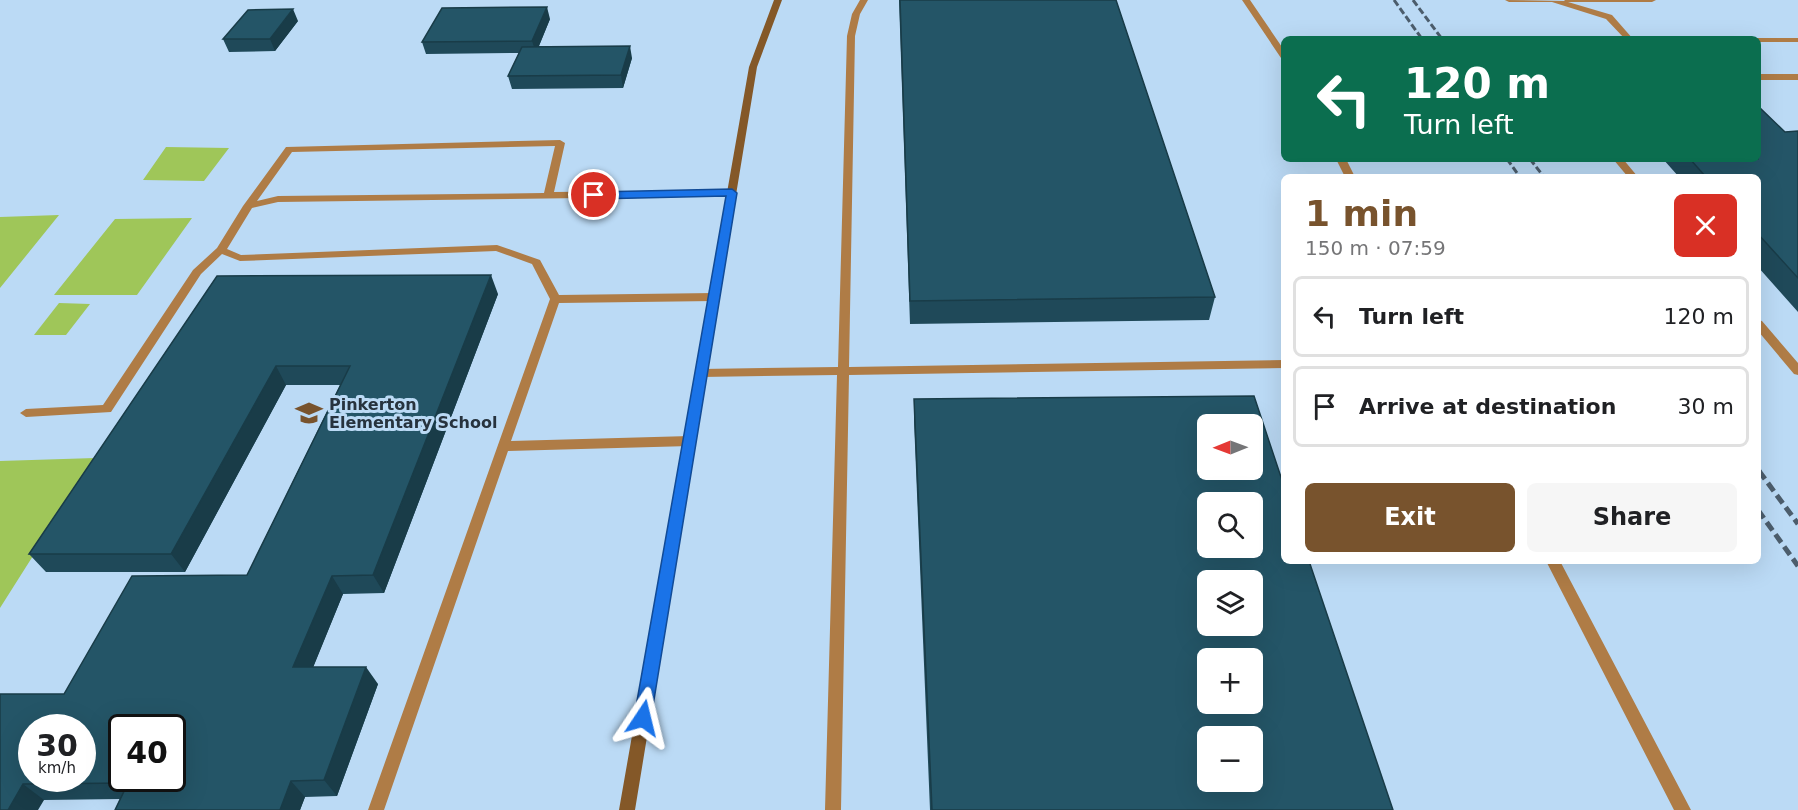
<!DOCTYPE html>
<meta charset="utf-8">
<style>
body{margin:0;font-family:"DejaVu Sans",sans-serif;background:#f6f6f6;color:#202124;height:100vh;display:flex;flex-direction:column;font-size:22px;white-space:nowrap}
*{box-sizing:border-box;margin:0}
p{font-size:20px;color:#757577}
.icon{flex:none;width:33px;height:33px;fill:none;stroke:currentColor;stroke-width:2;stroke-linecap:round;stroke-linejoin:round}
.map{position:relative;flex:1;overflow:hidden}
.side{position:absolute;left:1281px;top:174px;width:480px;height:390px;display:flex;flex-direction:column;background:#fff;border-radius:9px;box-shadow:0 6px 24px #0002}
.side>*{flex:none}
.hud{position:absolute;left:1281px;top:36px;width:480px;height:126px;border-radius:9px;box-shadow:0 6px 24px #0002;background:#0b6e4f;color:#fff;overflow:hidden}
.needle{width:39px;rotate:269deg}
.controls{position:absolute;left:1197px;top:414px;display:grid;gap:12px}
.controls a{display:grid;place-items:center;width:66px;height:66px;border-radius:9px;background:#fff;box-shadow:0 6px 24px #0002;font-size:30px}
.speed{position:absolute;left:18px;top:714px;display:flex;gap:12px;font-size:30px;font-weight:700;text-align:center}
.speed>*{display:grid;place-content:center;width:78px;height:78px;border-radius:50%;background:#fff;box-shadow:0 6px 24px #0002;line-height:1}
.speed small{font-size:15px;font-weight:400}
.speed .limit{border:3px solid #111;border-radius:9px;background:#fff;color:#111}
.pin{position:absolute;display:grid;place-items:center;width:51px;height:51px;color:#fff;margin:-26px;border:3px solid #fff;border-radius:50%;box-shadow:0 2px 6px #0007}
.me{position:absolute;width:66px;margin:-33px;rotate:10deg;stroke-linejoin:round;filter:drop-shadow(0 0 4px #0008)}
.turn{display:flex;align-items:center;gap:21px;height:126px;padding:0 24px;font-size:27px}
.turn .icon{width:78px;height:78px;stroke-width:2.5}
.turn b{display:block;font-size:42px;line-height:51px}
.round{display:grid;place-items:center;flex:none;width:63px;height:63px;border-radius:9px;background:#f6f6f6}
.summary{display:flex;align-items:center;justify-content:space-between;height:102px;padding:0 24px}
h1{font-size:36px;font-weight:700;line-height:45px;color:#78532d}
.cta{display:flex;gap:12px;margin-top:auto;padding:12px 24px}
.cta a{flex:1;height:69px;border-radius:9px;background:#78532d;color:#fff;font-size:24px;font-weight:700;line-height:69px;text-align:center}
.cta a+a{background:#f6f6f6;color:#202124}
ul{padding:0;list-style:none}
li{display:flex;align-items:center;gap:18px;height:81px;margin:0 12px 9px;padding:0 12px;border:3px solid #e0e0e0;border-radius:9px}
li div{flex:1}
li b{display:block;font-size:22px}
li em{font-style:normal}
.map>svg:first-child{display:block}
.green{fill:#9fc659}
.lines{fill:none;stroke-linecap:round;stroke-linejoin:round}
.lane{fill:#af7c46;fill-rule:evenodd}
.secondary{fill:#845828;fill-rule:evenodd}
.rail-far2{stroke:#4c5d6c;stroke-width:3;stroke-dasharray:7 3;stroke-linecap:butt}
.rail-far1{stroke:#4c5d6c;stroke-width:4.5;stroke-dasharray:8 4.5;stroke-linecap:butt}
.rail{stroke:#4c5d6c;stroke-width:5;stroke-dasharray:10 5;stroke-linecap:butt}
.wall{fill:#1f4959}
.shaded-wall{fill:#193c48}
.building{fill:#245567;stroke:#193c48;stroke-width:1.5;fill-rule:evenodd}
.route{fill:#1a73e8;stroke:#114b97;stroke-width:1.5}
.labels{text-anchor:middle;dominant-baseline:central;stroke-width:6;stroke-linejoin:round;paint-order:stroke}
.poi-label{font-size:16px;font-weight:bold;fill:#27333e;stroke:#bbdaf5;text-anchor:start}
</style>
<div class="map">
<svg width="1798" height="810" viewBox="0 0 1798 810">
<rect width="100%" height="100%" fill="#bbdaf5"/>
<path class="green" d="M166 147 229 148 204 181 143 180Z
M59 215 0 288V217Z
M192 218 137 295H54L115 219Z
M59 303 90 304 66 335H34Z
M95 458 0 608V461Z"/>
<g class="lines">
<path class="lane" d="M860 0H868L860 14 855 36 849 367 1284 360V368L849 375 841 810H825L837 375 701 377 695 373 701 369 838 367 847 36 852 14Z
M1242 0H1250L1284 50V59L1281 58Z
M1505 0 1565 1 1564 0H1656L1652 2H1568L1612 15 1633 39H1625L1606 19 1552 2H1509Z
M1758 38H1798V42H1758V39H1755Z
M1758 74H1798V80H1758Z
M560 140 565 143 554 192 732 190 737 193 732 196 278 202 252 208 227 249 241 255 497 245 540 260 559 295 714 293 719 297 714 301 559 303 511 441 690 436 694 438 696 441 694 444 690 446 508 451 384 810H368L550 299 532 264 496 251 240 261 222 254 201 274 111 412 26 417 20 413 26 409 103 405 193 270 217 248 243 206 286 147ZM555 146 544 193 278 196 257 201 292 152Z
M1336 159H1346L1355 177H1345Z
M1613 159H1623L1638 177H1628Z
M1758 320 1762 321 1798 363V375L1794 374 1758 331Z
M1546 561H1560L1691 810H1674Z"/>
<path class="secondary" d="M774 0H782L757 67 635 810H619L749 67Z"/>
<path class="rail-far2" d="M1394 0 1422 39
M1413 0 1442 39
M1507 159 1520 177
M1530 159 1544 177"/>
<path class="rail-far1" d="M1758 469 1760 472"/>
<path class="rail" d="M1759 471 1798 524
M1758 510 1798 566"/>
</g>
<path class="wall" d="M899 0H1116L1215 297 1209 320 910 324Z
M550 19 539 46 632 58 623 88 512 89 508 76 519 53 426 54 422 42Z
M298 21 275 51 229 52 223 39Z
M1798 131V312L1758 267V177H1679L1663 159H1758L1785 132Z
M217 276 498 294 384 593 343 594 313 667 378 684 337 796 305 797 300 810H115L120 799 44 800 0 810 64 694 247 575 340 385H286L185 572H46L29 554Z
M914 399 1393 810H930L914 421Z"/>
<path class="shaded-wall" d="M547 7 550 19 536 53 532 41Z
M293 9 298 21 275 51 270 39Z
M630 46 632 58 623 88 621 75Z
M491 275 498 294 384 593 373 575Z
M276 366 286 385 185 572 171 554Z
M332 576 343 594 306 685 293 667Z
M366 667 378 684 337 796 324 780Z
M291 781 305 797 300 810H280Z
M23 784 44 800 38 810H8Z"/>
<path class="building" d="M900 0H1116L1215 297 910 301Z
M547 7 532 41 422 42 442 8Z
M293 9 270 39H223L248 10Z
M630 46 621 75 508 76 522 47Z
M1758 106 1785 132 1798 131V278L1758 234V177H1706L1690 159H1758Z
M491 275 373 575 332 576 293 667H366L324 780 291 781 280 810H115L128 783 23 784 8 810H0V694H64L132 576 247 575 350 366H276L171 554H29L217 276ZM32 728H82V778H32ZM122 728H172V778H122Z
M1254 396 1284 486V561H1309L1393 810H932L914 399ZM1208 424H1252V470H1208ZM1208 502H1252V548H1208ZM1208 580H1252V626H1208ZM1208 658H1252V704H1208ZM1208 736H1252V782H1208Z"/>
<path class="route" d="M732 189 737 193 651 718 649 724 643 726 637 724 634 718 726 196 594 199 588 195 594 192Z"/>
<defs>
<symbol id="school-bare" viewBox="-9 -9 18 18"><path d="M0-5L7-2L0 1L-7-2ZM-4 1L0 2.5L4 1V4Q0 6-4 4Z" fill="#78532d" stroke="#bbdaf5" stroke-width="2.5" paint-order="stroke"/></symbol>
</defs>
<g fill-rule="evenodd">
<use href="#school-bare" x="290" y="394" width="38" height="38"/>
</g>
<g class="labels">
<g class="poi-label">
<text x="329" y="404">Pinkerton<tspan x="329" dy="18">Elementary School</tspan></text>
</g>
</g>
</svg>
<div class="controls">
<a><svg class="needle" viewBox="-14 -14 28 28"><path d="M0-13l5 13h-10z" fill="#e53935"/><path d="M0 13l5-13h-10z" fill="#757577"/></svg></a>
<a><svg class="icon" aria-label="search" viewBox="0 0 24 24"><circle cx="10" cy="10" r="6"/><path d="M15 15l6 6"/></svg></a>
<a><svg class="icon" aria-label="layers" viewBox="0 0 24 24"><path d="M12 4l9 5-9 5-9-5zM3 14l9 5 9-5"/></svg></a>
<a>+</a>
<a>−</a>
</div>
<div class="speed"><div>30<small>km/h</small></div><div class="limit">40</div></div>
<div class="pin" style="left:594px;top:195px;background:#d93025"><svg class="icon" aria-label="arrive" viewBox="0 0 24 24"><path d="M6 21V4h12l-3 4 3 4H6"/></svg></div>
<svg class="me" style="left:643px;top:718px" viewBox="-20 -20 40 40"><path d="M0-17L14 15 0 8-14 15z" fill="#1a73e8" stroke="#fff" stroke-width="4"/></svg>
<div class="hud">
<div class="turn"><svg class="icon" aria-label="left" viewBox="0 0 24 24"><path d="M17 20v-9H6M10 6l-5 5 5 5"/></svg><div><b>120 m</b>Turn left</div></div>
</div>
<section class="side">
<div class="summary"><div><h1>1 min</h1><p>150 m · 07:59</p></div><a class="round" style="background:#d93025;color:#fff"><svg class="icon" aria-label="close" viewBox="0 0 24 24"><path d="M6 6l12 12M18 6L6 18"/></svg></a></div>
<ul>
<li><svg class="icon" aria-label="left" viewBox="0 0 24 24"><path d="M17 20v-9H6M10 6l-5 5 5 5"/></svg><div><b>Turn left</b></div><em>120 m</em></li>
<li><svg class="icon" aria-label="arrive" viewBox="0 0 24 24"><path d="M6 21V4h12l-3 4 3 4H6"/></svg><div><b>Arrive at destination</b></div><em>30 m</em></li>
</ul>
<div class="cta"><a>Exit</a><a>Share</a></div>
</section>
</div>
